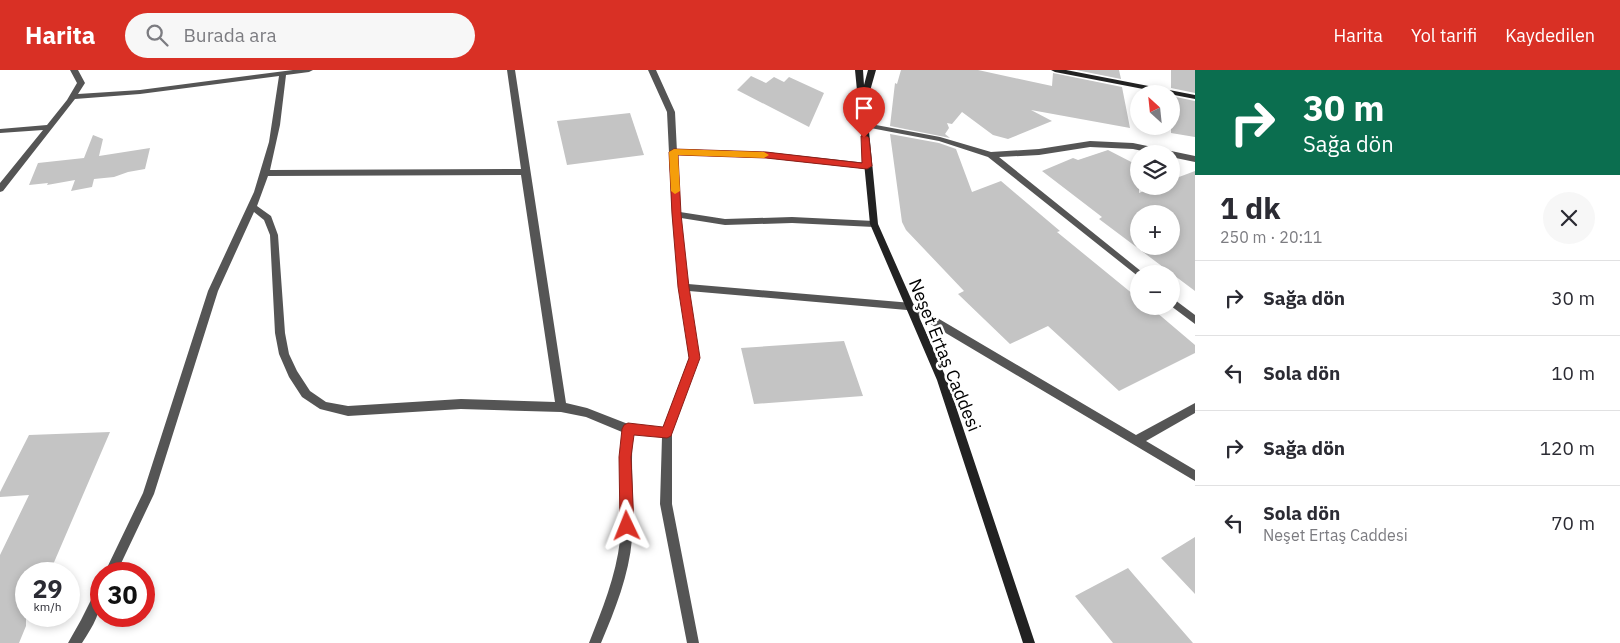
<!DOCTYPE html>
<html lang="tr">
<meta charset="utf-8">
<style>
body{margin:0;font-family:"IBM Plex Sans",sans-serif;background:#f7f7f7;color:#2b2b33;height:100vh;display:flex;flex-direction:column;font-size:19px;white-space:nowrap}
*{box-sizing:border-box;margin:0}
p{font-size:16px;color:#7c7c81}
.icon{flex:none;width:28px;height:28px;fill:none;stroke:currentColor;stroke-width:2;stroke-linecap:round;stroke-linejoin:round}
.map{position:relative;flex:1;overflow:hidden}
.panel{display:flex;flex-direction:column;background:#fff;width:425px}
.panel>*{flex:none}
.guide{background:#0b6e4f;color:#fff;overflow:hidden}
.needle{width:32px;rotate:333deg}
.controls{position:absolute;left:1130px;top:15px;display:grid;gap:10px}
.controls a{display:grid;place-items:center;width:50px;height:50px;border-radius:50%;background:#fff;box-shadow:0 2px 8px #0003;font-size:25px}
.speed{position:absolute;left:15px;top:492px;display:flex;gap:10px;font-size:25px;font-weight:700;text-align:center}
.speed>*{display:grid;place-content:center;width:65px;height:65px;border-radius:50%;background:#fff;box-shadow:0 2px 8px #0003;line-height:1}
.speed small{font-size:12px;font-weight:400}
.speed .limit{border:8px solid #d22;background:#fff;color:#111}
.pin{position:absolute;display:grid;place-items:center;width:42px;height:42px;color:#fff;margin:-51px -21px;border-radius:50% 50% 50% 0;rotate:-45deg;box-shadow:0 0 5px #0007}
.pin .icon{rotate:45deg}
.me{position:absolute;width:55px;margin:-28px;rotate:358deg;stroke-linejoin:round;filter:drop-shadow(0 0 4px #0008)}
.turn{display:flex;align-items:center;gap:18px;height:105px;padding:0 25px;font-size:22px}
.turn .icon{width:65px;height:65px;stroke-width:2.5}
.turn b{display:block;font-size:35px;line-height:42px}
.round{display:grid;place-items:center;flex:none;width:52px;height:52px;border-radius:26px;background:#f7f7f7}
.headline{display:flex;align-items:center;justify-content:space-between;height:85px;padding:0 25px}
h1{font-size:30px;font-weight:800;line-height:38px}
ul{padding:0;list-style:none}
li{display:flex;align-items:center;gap:15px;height:75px;padding:0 25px;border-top:1px solid #e1e1e2}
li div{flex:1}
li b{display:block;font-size:19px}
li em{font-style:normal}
header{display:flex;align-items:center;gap:30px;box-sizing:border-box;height:70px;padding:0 25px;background:#d93025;color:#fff}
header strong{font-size:24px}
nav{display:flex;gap:28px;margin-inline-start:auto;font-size:18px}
.search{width:350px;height:45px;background:#f7f7f7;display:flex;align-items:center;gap:12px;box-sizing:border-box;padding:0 18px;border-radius:28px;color:#7c7c81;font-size:19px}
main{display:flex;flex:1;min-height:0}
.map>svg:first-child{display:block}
.building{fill:#c4c4c4;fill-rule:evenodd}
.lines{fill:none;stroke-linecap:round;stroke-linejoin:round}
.lane{fill:#555;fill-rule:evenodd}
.street{fill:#555;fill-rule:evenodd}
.secondary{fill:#222;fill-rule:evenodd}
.route{fill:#d93025;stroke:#8d1f18}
.slow{fill:#f59e0b}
.labels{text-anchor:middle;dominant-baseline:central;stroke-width:5;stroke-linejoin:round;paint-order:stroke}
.street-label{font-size:18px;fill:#000;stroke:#fff}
</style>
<header>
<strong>Harita</strong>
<div class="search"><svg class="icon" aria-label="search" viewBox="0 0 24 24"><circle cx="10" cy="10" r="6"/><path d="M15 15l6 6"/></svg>Burada ara</div>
<nav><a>Harita</a><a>Yol tarifi</a><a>Kaydedilen</a></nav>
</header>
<main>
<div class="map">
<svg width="1195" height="573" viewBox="0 0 1195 573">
<rect width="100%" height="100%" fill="#fff"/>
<path class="building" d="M901 0H978L1052 16 1053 3 1122 17 1130 58 1031 40 1052 51 1008 69 993 65 962 42 952 54 947 53 949 58 945 64 950 68 890 56 895 13 897 14Z
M1076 0H1119L1121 9Z
M1171 0H1195V23L1171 18Z
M751 6 766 13 774 7 784 12 789 7 824 23 809 57 737 20Z
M1171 26 1195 31V67L1171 63Z
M630 43 644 85 567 95 557 51Z
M890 64 939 73 956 79 972 122 1001 111 1060 161 1057 162 1139 229V236H1149L1195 275V283L1119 321 1048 256 1010 274 958 224 964 221 906 160 902 152Z
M93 65 103 69 99 86 150 78 145 99 128 102 114 107 94 109 92 117 71 121 75 110 47 115 48 113 29 115 38 93 84 88Z
M1108 80 1139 96V123L1156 116H1171V110L1195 101V221L1099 149 1102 147 1042 101 1073 88 1078 90ZM1139 144H1171V176H1139Z
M844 271 863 326 754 334 741 278Z
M110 362 49 504H26V556L19 573H0V485L29 425 0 427V422L29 365Z
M1195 467V524L1161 488Z
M1128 498 1133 504 1193 573H1113L1075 526Z"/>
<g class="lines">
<path class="lane" d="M674 79 766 82 867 93 871 96 867 99 766 88 671 84V80Z"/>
<path class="street" d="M70 0H78L85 13 78 24 140 20 293 0H313L309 2 286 5 280 55 270 100 521 99 507 0H515L566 333 587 338 628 354 663 358 689 288 672 144 667 42 648 0H656L675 42 680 142 725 149 792 147 874 151 878 154 874 157 792 153 725 155 681 148 688 214 912 233 1136 365 1195 333V343L1146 371 1195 400V411L907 240 689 221 699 288 672 363V434L699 573H687L660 434 662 367 633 364C630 399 635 434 632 469 629 505 615 540 601 573H589C602 540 616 506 620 470 624 434 619 398 622 362L586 347 561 342 461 339 348 346 320 339 302 327 289 307 279 284 275 263 270 165 264 150 254 142 218 221 154 424 116 504H104L143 423 208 221 254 122 269 72 279 6 140 24 75 29 3 121 0 122V113L43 60 0 63V59L47 55 67 30 77 13ZM521 105 555 332 461 329 348 336 326 332 310 321 297 301 289 284 285 263 278 165 271 146 257 136 268 106Z
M860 52 940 67 991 82 1039 79 1090 71 1133 73 1195 86V92L1171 87V84H1157L1133 79 1090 77 1039 85 999 87 1142 202 1143 204H1139V207L988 87 939 71 860 56Z
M1171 227 1195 245V254L1171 236Z
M101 516C103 540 95 553 82 573H68L81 550 97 518Z"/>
<path class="secondary" d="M855 0H863L864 15 868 0H876L868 28 866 30 878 154 947 310 1035 573H1023L937 310 870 154Z
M1051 0H1066L1195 25V29L1055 2Z"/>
</g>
<path class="route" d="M861 66H867L869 68 872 96 867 99 766 88 678 85 681 144 689 217 700 288 671 366 667 368 634 365 631 387 634 456 632 461 627 463 622 461 620 456 619 387 622 359 624 355 628 353 663 357 689 288 678 217 672 144 669 82 674 79 766 82 862 93Z"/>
<path class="slow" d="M674 79 764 82 769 85 764 88 678 85 680 121 675 124 671 121 669 82Z"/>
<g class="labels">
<g class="street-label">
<text transform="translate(945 285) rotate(68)">Neşet Ertaş Caddesi</text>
</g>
</g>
</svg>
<div class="controls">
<a><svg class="needle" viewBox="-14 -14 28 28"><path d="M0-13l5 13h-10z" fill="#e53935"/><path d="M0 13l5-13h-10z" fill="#7c7c81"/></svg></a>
<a><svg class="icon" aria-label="layers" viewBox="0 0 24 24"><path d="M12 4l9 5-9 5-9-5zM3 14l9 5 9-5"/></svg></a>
<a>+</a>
<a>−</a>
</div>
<div class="speed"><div>29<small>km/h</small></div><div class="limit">30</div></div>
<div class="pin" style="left:864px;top:68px;background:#d93025"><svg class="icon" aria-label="arrive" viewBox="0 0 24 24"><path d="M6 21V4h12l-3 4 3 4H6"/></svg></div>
<svg class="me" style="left:627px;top:456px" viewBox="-20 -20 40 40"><path d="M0-17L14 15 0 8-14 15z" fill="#d93025" stroke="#fff" stroke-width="4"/></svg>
</div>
<section class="panel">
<div class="guide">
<div class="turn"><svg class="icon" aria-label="right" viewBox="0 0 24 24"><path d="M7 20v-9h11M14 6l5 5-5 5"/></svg><div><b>30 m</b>Sağa dön</div></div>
</div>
<div class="headline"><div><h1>1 dk</h1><p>250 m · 20:11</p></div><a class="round"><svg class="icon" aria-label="close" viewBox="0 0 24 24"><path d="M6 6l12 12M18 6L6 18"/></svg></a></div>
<ul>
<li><svg class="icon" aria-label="right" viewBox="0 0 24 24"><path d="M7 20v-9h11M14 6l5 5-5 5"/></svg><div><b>Sağa dön</b></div><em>30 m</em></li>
<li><svg class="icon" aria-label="left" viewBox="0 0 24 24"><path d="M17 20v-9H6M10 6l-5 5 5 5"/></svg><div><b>Sola dön</b></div><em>10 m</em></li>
<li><svg class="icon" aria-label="right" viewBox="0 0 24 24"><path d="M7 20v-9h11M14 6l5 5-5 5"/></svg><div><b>Sağa dön</b></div><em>120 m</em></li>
<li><svg class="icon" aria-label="left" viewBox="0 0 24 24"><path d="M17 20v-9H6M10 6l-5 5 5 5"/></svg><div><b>Sola dön</b><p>Neşet Ertaş Caddesi</p></div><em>70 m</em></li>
</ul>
</section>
</main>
